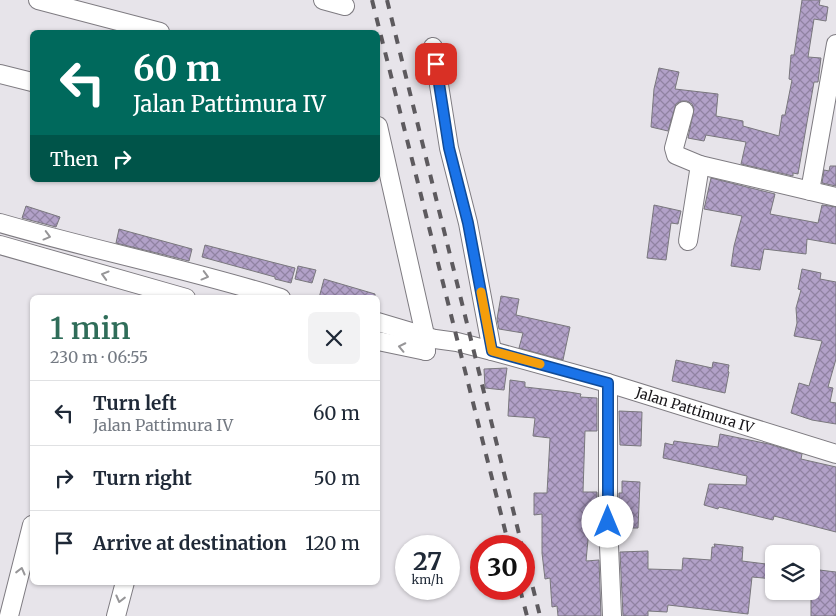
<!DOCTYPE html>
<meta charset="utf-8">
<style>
body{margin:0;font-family:Merriweather,serif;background:#f2f2f3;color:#1f2937;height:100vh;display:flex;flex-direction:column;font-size:19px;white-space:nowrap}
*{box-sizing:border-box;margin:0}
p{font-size:16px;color:#747a83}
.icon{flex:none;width:28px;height:28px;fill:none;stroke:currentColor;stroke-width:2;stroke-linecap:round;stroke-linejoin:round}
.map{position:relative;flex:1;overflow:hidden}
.side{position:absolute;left:30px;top:295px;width:350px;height:290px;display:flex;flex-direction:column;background:#fff;border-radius:8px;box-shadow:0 1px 4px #0004}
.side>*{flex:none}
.guide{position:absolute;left:30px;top:30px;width:350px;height:152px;border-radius:8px;box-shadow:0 1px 4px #0004;background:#00695c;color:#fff;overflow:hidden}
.buttons{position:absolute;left:765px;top:545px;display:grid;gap:10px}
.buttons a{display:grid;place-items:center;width:55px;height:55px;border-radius:8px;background:#fff;box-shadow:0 1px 4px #0004;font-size:25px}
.speed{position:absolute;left:395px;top:535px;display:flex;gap:10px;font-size:25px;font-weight:700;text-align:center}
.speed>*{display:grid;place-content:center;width:65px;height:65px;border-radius:50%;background:#fff;box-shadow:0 1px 4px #0004;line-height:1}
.speed small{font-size:12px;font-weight:400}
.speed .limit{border:8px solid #d22;background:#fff;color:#111}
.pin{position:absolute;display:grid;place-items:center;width:42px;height:42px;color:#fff;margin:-21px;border-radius:10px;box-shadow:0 2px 8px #0006}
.me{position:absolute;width:55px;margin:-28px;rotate:0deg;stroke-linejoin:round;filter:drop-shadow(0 0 4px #0008)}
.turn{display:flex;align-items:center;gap:18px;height:105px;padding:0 20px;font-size:22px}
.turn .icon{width:65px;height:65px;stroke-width:2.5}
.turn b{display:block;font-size:35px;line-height:42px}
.then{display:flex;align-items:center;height:48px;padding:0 20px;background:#0003;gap:10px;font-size:19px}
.round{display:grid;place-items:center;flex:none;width:52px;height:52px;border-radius:8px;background:#f2f2f3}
.head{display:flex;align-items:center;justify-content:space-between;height:85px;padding:0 20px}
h1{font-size:30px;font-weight:600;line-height:38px;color:#2f6d59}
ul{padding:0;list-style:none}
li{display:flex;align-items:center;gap:15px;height:65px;padding:0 20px;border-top:1px solid #e0e1e3}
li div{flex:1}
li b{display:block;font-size:19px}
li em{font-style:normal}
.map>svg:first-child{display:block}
.building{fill:url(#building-cross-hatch);stroke:#79777d}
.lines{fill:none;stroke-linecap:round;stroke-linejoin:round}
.minor-casing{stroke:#7e7b81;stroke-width:20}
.minor{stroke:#fff;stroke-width:18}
.rail{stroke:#5d5a5e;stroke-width:4;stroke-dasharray:9 9;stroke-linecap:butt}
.oneway{stroke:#979698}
.route-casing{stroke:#114b97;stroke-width:12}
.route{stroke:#1a73e8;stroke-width:9}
.slow{stroke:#f59e0b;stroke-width:9}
.labels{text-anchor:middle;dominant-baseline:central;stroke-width:5;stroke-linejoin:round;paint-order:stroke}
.street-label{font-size:14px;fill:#181619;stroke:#fff}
</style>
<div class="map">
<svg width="836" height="616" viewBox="0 0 836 616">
<defs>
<pattern id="building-cross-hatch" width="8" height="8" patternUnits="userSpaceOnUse" patternTransform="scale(1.25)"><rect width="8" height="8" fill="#b2a1c8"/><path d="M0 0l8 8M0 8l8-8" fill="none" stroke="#9082a2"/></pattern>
</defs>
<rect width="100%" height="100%" fill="#e7e4ea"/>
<path class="building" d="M802 0H820L819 5 828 7 826 21 814 19 808 57 821 58 818 82H814L798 174 793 173V176L741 164 746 142 706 135 704 141 688 138 694 109 692 104 687 101H682L676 104 668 131 651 127 654 89 659 68 679 72 675 89 718 94 716 116 743 121V126L779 136 782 115H785L792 80 789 79 791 55H794Z
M830 166H836V186L822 183 824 170 829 171Z
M711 178 775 194 770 214 818 223 822 205 836 207V244L807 239 806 254 764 249 760 270 731 266 734 246 742 216 704 209Z
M654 205 681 211 678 224 671 223 666 260 647 258Z
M26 206 60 217 56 227 22 218Z
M119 229 192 249 189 261 116 243Z
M205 245 295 268 291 283 275 279V277L202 257Z
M298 266 316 270 312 283 295 279Z
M802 269 821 273 820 279 836 282V359L828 387 833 388 830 402 836 403V424L812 420 791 413 799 383 809 386 822 341 794 336 797 323 796 308 801 290 798 289Z
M324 279 375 294V298H319Z
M501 296 519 299 516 315 570 327 563 360 519 348 523 333 499 329 497 319Z
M676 360 712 368 713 362 729 365 728 371 729 372 725 393 672 381Z
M507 368 504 390 485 388 484 369Z
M510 380 525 382V387L569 392 581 394 580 397 597 398V431H585L583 492H597V519H590L586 561 599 560 601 616H558L557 606 552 607 550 578 545 579 542 553V514L534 515V493H547L550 438 533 436 535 418 508 416Z
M619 411 642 412 641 446 620 445Z
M720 434 769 444 802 454 801 459 836 467V532L774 516 773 520 719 507 718 509 704 505 709 484 746 485 747 476 663 458 665 443 673 445 674 441 718 447Z
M622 481 640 482 638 528H621V520H619V493H622Z
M714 544 743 547 742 561 774 565V579L752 577 748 614 668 605 667 612 648 611V616H623L620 552 648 551V569L682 570 683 558 711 560 712 547H715Z
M811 569 836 572V616H811Z"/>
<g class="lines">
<defs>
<g id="minor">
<path d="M38 0 160 32"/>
<path d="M323 0 345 6"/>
<path d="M433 47 449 148 468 223 492 351"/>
<path d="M0 74 32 82"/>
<path d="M684 111 674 148 676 155 700 165 836 197"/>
<path d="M378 126 425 335 426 351"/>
<path d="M810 191 836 44"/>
<path d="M0 223C93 250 188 269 281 298"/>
<path d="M688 241 700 165"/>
<path d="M0 245 186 298"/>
<path id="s1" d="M378 322 435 339 457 342 492 351 608 383 836 454"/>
<path d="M378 341 426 351"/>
<path d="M608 383V522L612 616"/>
<path d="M9 616 32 525"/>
<path d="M116 616 125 582"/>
</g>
</defs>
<use href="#minor" class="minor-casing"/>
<use href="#minor" class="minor"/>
<path class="rail" d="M372 0 509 546
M387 0 522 546
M524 552 540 616
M520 589 527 616"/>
</g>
<defs><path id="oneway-chevron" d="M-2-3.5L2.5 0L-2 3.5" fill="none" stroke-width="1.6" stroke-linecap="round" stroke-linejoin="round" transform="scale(1.25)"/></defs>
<g class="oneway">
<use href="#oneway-chevron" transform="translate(47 236) rotate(15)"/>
<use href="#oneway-chevron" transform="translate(105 275) rotate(-164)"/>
<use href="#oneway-chevron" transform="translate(205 276) rotate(15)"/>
<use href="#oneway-chevron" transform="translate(402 347) rotate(-168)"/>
<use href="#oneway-chevron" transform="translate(21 571) rotate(-76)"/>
<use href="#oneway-chevron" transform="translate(120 599) rotate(104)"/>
</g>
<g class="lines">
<defs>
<path id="route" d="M436 64 449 148 468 223 492 351 608 383V522"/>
</defs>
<use href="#route" class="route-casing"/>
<use href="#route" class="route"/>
<path class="slow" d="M481 292 492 351 540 364"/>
</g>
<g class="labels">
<g class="street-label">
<text stroke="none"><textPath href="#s1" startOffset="329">Jalan Pattimura IV</textPath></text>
</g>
</g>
</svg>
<div class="buttons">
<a><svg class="icon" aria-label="layers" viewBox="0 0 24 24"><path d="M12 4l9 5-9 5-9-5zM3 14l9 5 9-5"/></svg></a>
</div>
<div class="speed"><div>27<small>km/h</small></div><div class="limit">30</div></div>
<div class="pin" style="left:436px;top:64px;background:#d93025"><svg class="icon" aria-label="arrive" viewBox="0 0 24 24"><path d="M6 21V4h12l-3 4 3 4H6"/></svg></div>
<svg class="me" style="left:608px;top:522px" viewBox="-20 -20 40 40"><circle r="19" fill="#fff"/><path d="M0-13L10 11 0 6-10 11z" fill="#1a73e8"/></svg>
<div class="guide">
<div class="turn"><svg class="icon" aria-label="left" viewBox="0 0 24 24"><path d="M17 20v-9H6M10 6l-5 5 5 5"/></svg><div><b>60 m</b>Jalan Pattimura IV</div></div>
<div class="then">Then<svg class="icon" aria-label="right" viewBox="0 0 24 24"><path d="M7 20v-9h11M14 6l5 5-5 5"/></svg></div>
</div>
<section class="side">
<div class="head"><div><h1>1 min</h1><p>230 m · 06:55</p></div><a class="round"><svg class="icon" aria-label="close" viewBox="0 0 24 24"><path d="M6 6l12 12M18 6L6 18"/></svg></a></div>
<ul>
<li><svg class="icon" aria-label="left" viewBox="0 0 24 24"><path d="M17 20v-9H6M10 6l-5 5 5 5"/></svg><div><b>Turn left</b><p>Jalan Pattimura IV</p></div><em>60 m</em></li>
<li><svg class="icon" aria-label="right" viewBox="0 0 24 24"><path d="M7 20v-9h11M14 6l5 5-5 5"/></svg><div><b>Turn right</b></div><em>50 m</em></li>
<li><svg class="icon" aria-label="arrive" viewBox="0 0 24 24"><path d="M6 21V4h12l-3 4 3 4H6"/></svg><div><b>Arrive at destination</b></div><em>120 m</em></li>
</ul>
</section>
</div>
